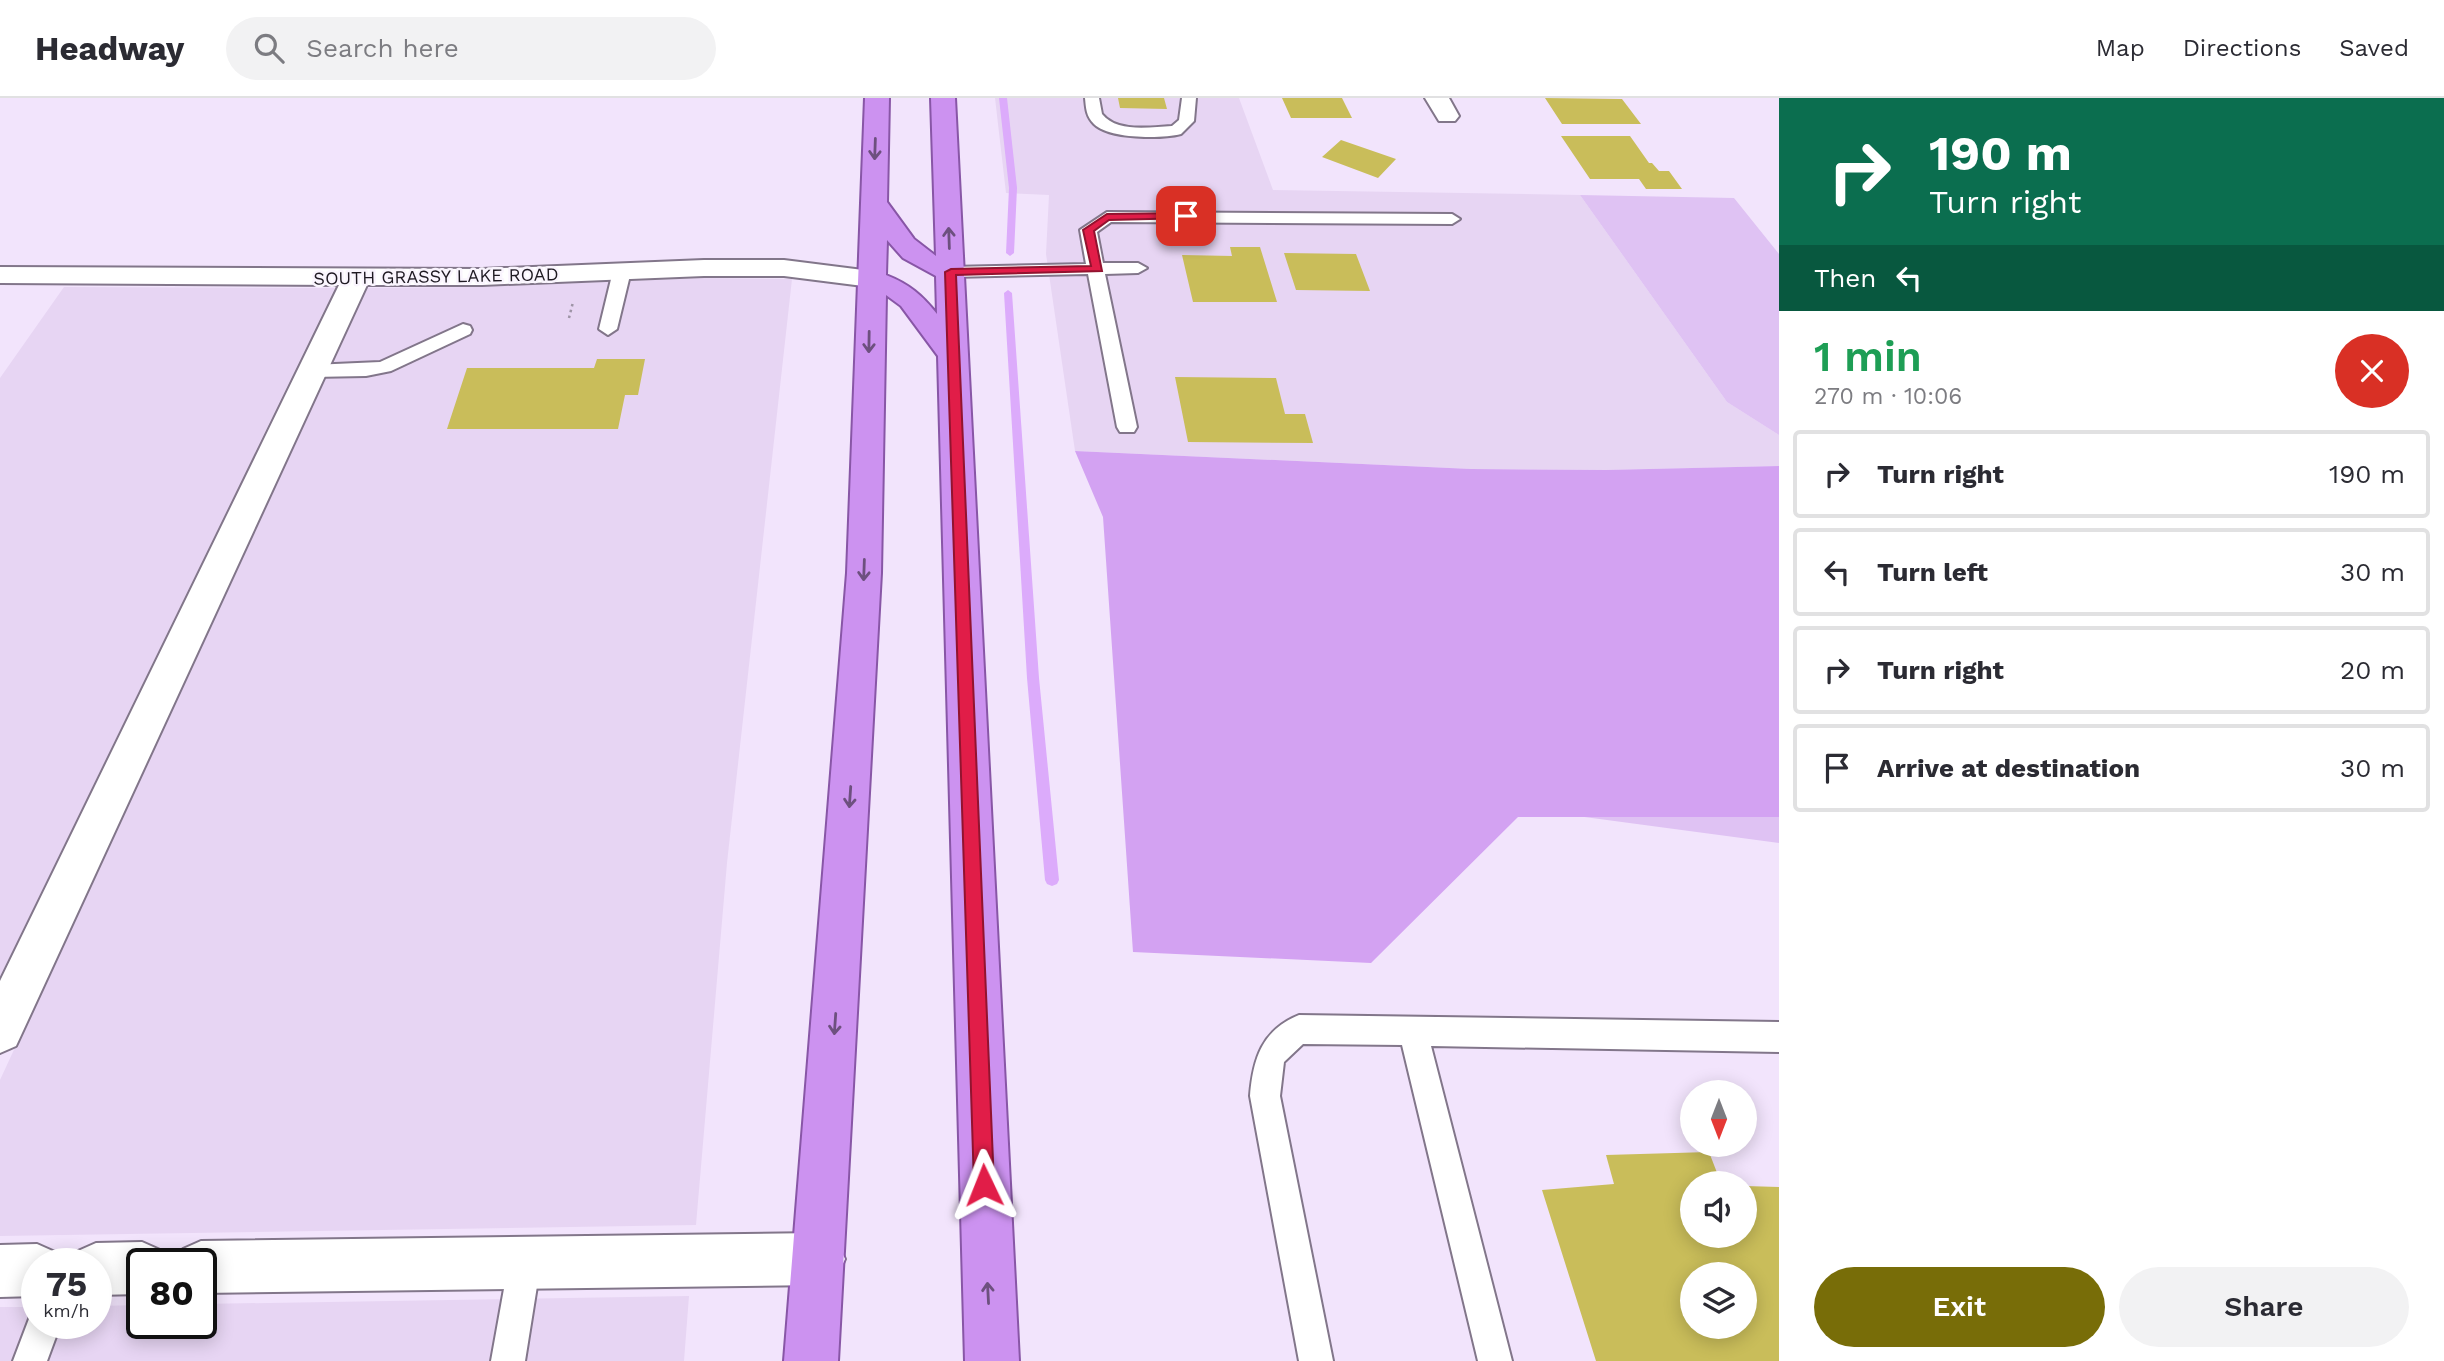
<!DOCTYPE html>
<meta charset="utf-8">
<style>
body{margin:0;font-family:"Work Sans",sans-serif;background:#f2f2f3;color:#2b2b33;height:100vh;display:flex;flex-direction:column;font-size:26px;white-space:nowrap}
*{box-sizing:border-box;margin:0}
p{font-size:23px;color:#7c7c81}
.icon{flex:none;width:38px;height:38px;fill:none;stroke:currentColor;stroke-width:2;stroke-linecap:round;stroke-linejoin:round}
.map{position:relative;flex:1;overflow:hidden}
.sheet{display:flex;flex-direction:column;background:#fff;width:665px}
.sheet>*{flex:none}
.guide{background:#0b6e4f;color:#fff;overflow:hidden}
.needle{width:46px;rotate:180deg}
.tools{position:absolute;left:1680px;top:982px;display:grid;gap:14px}
.tools a{display:grid;place-items:center;width:77px;height:77px;border-radius:50%;background:#fff;box-shadow:0 4px 18px #0003;font-size:35px}
.speed{position:absolute;left:21px;top:1150px;display:flex;gap:14px;font-size:35px;font-weight:700;text-align:center}
.speed>*{display:grid;place-content:center;width:91px;height:91px;border-radius:50%;background:#fff;box-shadow:0 4px 18px #0003;line-height:1}
.speed small{font-size:18px;font-weight:400}
.speed .limit{border:4px solid #111;border-radius:10px;background:#fff;color:#111}
.pin{position:absolute;display:grid;place-items:center;width:60px;height:60px;color:#fff;margin:-30px;border-radius:14px;box-shadow:0 4px 10px #0006}
.me{position:absolute;width:77px;margin:-38px;rotate:358deg;stroke-linejoin:round;filter:drop-shadow(0 0 5px #0008)}
.turn{display:flex;align-items:center;gap:24px;height:147px;padding:0 35px;font-size:32px}
.turn .icon{width:91px;height:91px;stroke-width:2.5}
.turn b{display:block;font-size:49px;line-height:60px}
.then{display:flex;align-items:center;height:66px;padding:0 35px;background:#0003;gap:14px;font-size:26px}
.round{display:grid;place-items:center;flex:none;width:74px;height:74px;border-radius:37px;background:#f2f2f3}
.overview{display:flex;align-items:center;justify-content:space-between;height:119px;padding:0 35px}
h1{font-size:42px;font-weight:600;line-height:52px;color:#1e9e55}
.cta{display:flex;gap:14px;margin-top:auto;padding:14px 35px}
.cta a{flex:1;height:80px;border-radius:42px;background:#786d08;color:#fff;font-size:28px;font-weight:600;line-height:80px;text-align:center}
.cta a+a{background:#f2f2f3;color:#2b2b33}
ul{padding:0;list-style:none}
li{display:flex;align-items:center;gap:21px;height:88px;margin:0 14px 10px;padding:0 21px;border:4px solid #e1e1e2;border-radius:7px}
li div{flex:1}
li b{display:block;font-size:26px}
li em{font-style:normal}
header{display:flex;align-items:center;gap:42px;box-sizing:border-box;height:98px;padding:0 35px;background:#fff;border-bottom:2px solid #e1e1e2}
header strong{font-size:33px}
nav{display:flex;gap:38px;margin-inline-start:auto;font-size:24px}
.search{width:490px;height:63px;background:#f2f2f3;display:flex;align-items:center;gap:18px;box-sizing:border-box;padding:0 24px;border-radius:38px;color:#7c7c81;font-size:26px}
main{display:flex;flex:1;min-height:0}
.map>svg:first-child{display:block}
.built{fill:#e7d5f3}
.green{fill:#dfc2f3}
.forest{fill:#d3a2f2}
.lines{fill:none;stroke-linecap:round;stroke-linejoin:round}
.stream{fill:#dcabfb;fill-rule:evenodd}
.building{fill:#c9bd5a;fill-rule:evenodd}
.service-casing{stroke:#82768a;stroke-width:4}
.minor-casing{stroke:#82768a;stroke-width:4}
.trunk-casing{stroke:#8856a6;stroke-width:4}
.path{stroke:#9e94a6;stroke-width:2.5;stroke-dasharray:2.5 3.5;stroke-linecap:butt}
.service{fill:#fff;fill-rule:evenodd}
.minor{fill:#fff;fill-rule:evenodd}
.trunk{fill:#cc92f0;fill-rule:evenodd}
.oneway{stroke:#6d507f}
.route{fill:#e11d48;stroke:#92132f;stroke-width:2}
.labels{text-anchor:middle;dominant-baseline:central;stroke-width:5;stroke-linejoin:round;paint-order:stroke}
.far-street-label{font-size:18px;fill:#1f1a23;stroke:#faf5fe}
</style>
<header>
<strong>Headway</strong>
<div class="search"><svg class="icon" aria-label="search" viewBox="0 0 24 24"><circle cx="10" cy="10" r="6"/><path d="M15 15l6 6"/></svg>Search here</div>
<nav><a>Map</a><a>Directions</a><a>Saved</a></nav>
</header>
<main>
<div class="map">
<svg width="1779" height="1263" viewBox="0 0 1779 1263">
<rect width="100%" height="100%" fill="#f2e4fc"/>
<path class="built" d="M995 0H1239L1273 92 1580 97 1727 304 1779 337V368L1606 372 1471 371 1075 353 1046 156 1049 97 1006 95Z
M702 180 792 181 727 765 696 1127 0 1138V982L366 190 479 189Z
M64 189 335 190 0 879V280Z
M689 1198 684 1263H0V1209H37V1225H96V1208L142 1207V1225H201V1206Z"/>
<path class="green" d="M1580 97 1734 100 1779 156V337L1727 304Z
M1761 717 1779 719V745L1577 718Z"/>
<path class="forest" d="M1075 353 1471 371 1606 372 1779 368V719H1518L1371 865 1133 854 1103 419Z"/>
<g class="lines">
<path class="stream" d="M999 0H1007L1017 90 1014 155 1010 158 1006 155 1009 90Z
M1008 192 1012 195 1039 580 1059 782 1057 786 1052 788 1047 786 1045 782 1027 580 1004 195Z"/>
</g>
<path class="building" d="M1118 0H1164L1167 11 1120 10Z
M1282 0H1342L1352 20H1291Z
M1545 0 1622 1 1641 26H1562Z
M1561 38H1630L1649 65H1652L1659 73H1669L1682 91H1646L1639 81H1590Z
M1341 42 1396 61 1378 80 1322 59Z
M1230 149H1260L1277 204H1193L1182 157 1232 158Z
M1284 155 1356 156 1370 193 1296 192Z
M597 261H645L638 297H625L618 331H447L467 270H594Z
M1175 279 1276 280 1285 316H1305L1313 345 1188 344Z
M1709 1054 1721 1085H1692V1138H1745V1088L1779 1089V1263H1596L1542 1092 1614 1086 1606 1057ZM1692 1176H1745V1228H1692Z"/>
<g class="lines">
<defs>
<path id="service" d="M1085 0H1099L1102 16C1117 35 1150 29 1172 28L1179 22 1182 0H1196L1194 23 1181 36C1161 41 1109 41 1094 26 1086 18 1086 10 1085 0Z
M1107 114 1452 116 1460 121 1452 126 1111 124 1097 134 1103 165H1138L1147 170 1138 175 1105 176 1137 329 1134 334H1120L1117 329 1088 176 951 179 942 174 951 169 1086 166 1080 132Z
M622 168 631 173 617 231 608 237 599 231 613 173Z
M463 226 470 228 472 232 470 236 391 273 366 278 312 279 305 277 302 273 305 269 312 267 380 264Z
M1299 917 1779 924V954L1431 948 1512 1263H1478L1402 947 1303 946 1284 964 1280 998 1333 1263H1299L1250 998C1253 961 1262 932 1299 917Z
M525 1147 537 1151 541 1163 525 1263H491L509 1163 513 1151Z
M37 1211V1225H61L47 1263H13L32 1213Z"/>
<path id="minor" d="M1425 0H1449L1459 18 1455 23H1439Z
M704 162H784L871 173 881 175 885 181 881 187 871 189 784 178H704L482 187H367L16 948 0 955V883L339 187 0 185V169L482 171Z
M819 1135 837 1143 845 1161 837 1179 819 1187 201 1195V1166H177L183 1151 201 1143Z
M142 1144 160 1152 166 1166H142V1196L96 1197V1166H73L78 1153 96 1145Z
M37 1146 55 1154 60 1166H37V1198L0 1199V1147Z"/>
<path id="trunk" d="M865 0H889L887 104 914 141 936 158 931 0H955L1019 1263H965L938 258 901 208 886 197 881 475 838 1263H784L847 475ZM887 142 903 160 936 178 937 216C922 197 909 186 886 177Z"/>
</defs>
<use href="#service" class="service-casing"/>
<use href="#minor" class="minor-casing"/>
<use href="#trunk" class="trunk-casing"/>
<path class="path" d="M569 220 573 204"/>
<use href="#service" class="service"/>
<use href="#minor" class="minor"/>
<use href="#trunk" class="trunk"/>
</g>
<defs><path id="oneway-shaft" d="M-6 0H5M1.5-3L5.5 0L1.5 3" fill="none" stroke-width="1.6" stroke-linecap="round" stroke-linejoin="round" transform="scale(1.75)"/></defs>
<g class="oneway">
<use href="#oneway-shaft" transform="translate(875 51) rotate(92)"/>
<use href="#oneway-shaft" transform="translate(949 140) rotate(-92)"/>
<use href="#oneway-shaft" transform="translate(869 244) rotate(91)"/>
<use href="#oneway-shaft" transform="translate(864 472) rotate(92)"/>
<use href="#oneway-shaft" transform="translate(850 699) rotate(94)"/>
<use href="#oneway-shaft" transform="translate(835 926) rotate(94)"/>
<use href="#oneway-shaft" transform="translate(988 1195) rotate(-93)"/>
</g>
<path class="route" d="M1186 115H1190V120L1109 122 1094 133 1102 173 956 177 994 1087 991 1094 984 1097 977 1094 974 1087 945 174 951 171 1091 168 1083 132 1107 116Z"/>
<g class="labels">
<g class="far-street-label">
<text transform="translate(436 178) rotate(-1)">SOUTH GRASSY LAKE ROAD</text>
</g>
</g>
</svg>
<div class="tools">
<a><svg class="needle" viewBox="-14 -14 28 28"><path d="M0-13l5 13h-10z" fill="#e53935"/><path d="M0 13l5-13h-10z" fill="#7c7c81"/></svg></a>
<a><svg class="icon" aria-label="sound" viewBox="0 0 24 24"><path d="M4 9h4l5-4v14l-5-4H4zM17 9q2 3 0 6"/></svg></a>
<a><svg class="icon" aria-label="layers" viewBox="0 0 24 24"><path d="M12 4l9 5-9 5-9-5zM3 14l9 5 9-5"/></svg></a>
</div>
<div class="speed"><div>75<small>km/h</small></div><div class="limit">80</div></div>
<div class="pin" style="left:1186px;top:118px;background:#d93025"><svg class="icon" aria-label="arrive" viewBox="0 0 24 24"><path d="M6 21V4h12l-3 4 3 4H6"/></svg></div>
<svg class="me" style="left:984px;top:1087px" viewBox="-20 -20 40 40"><path d="M0-17L14 15 0 8-14 15z" fill="#e11d48" stroke="#fff" stroke-width="4"/></svg>
</div>
<section class="sheet">
<div class="guide">
<div class="turn"><svg class="icon" aria-label="right" viewBox="0 0 24 24"><path d="M7 20v-9h11M14 6l5 5-5 5"/></svg><div><b>190 m</b>Turn right</div></div>
<div class="then">Then<svg class="icon" aria-label="left" viewBox="0 0 24 24"><path d="M17 20v-9H6M10 6l-5 5 5 5"/></svg></div>
</div>
<div class="overview"><div><h1>1 min</h1><p>270 m · 10:06</p></div><a class="round" style="background:#d93025;color:#fff"><svg class="icon" aria-label="close" viewBox="0 0 24 24"><path d="M6 6l12 12M18 6L6 18"/></svg></a></div>
<ul>
<li><svg class="icon" aria-label="right" viewBox="0 0 24 24"><path d="M7 20v-9h11M14 6l5 5-5 5"/></svg><div><b>Turn right</b></div><em>190 m</em></li>
<li><svg class="icon" aria-label="left" viewBox="0 0 24 24"><path d="M17 20v-9H6M10 6l-5 5 5 5"/></svg><div><b>Turn left</b></div><em>30 m</em></li>
<li><svg class="icon" aria-label="right" viewBox="0 0 24 24"><path d="M7 20v-9h11M14 6l5 5-5 5"/></svg><div><b>Turn right</b></div><em>20 m</em></li>
<li><svg class="icon" aria-label="arrive" viewBox="0 0 24 24"><path d="M6 21V4h12l-3 4 3 4H6"/></svg><div><b>Arrive at destination</b></div><em>30 m</em></li>
</ul>
<div class="cta"><a>Exit</a><a>Share</a></div>
</section>
</main>
